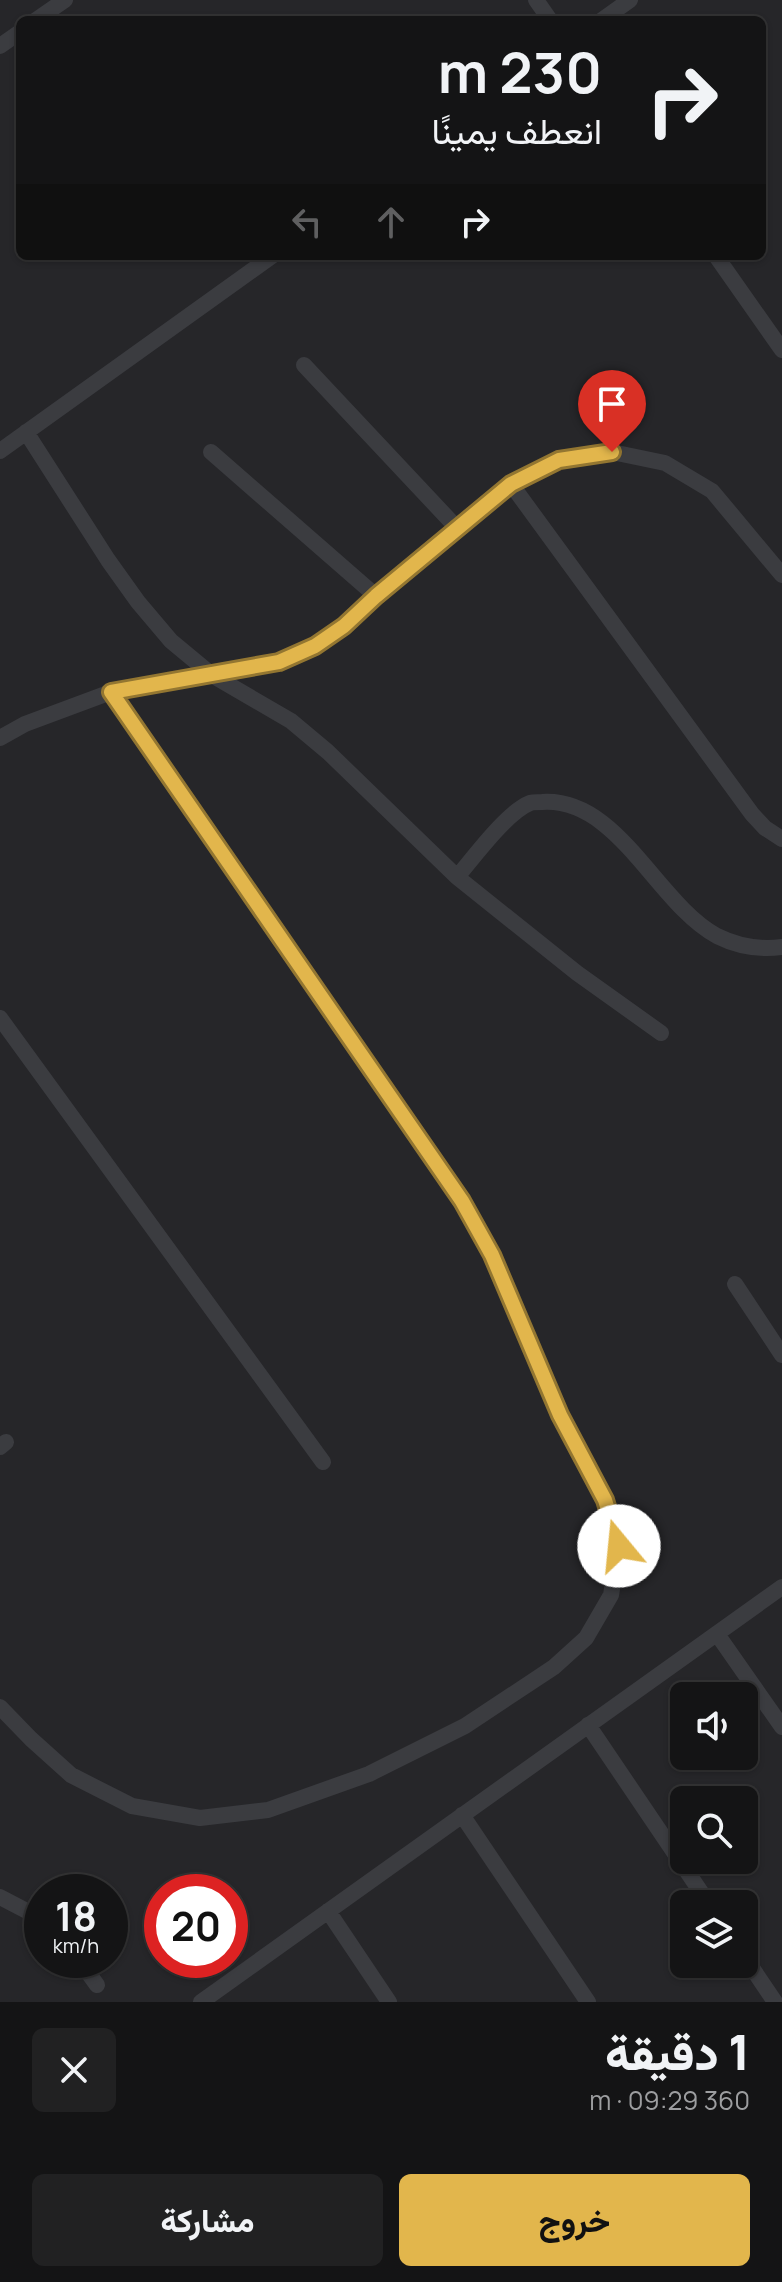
<!DOCTYPE html>
<html lang="ar">
<meta charset="utf-8">
<style>
body{margin:0;font-family:Manrope,Vazirmatn,sans-serif;background:#212122;color:#f1f3f6;direction:rtl;height:100vh;display:flex;flex-direction:column;font-size:30px;white-space:nowrap}
*{box-sizing:border-box;margin:0}
p{font-size:26px;color:#9d9ea0}
.icon{flex:none;width:44px;height:44px;fill:none;stroke:currentColor;stroke-width:2;stroke-linecap:round;stroke-linejoin:round}
.map{position:relative;height:2002px;overflow:hidden;direction:ltr}
.drawer{display:flex;flex-direction:column;background:#141415;flex:1}
.drawer>*{flex:none}
.banner{position:absolute;left:16px;top:16px;width:750px;height:244px;border-radius:12px;box-shadow:0 2px 6px #0004,0 0 0 2px #333334;direction:rtl;background:#141415;color:#f1f3f6;overflow:hidden}
.fabs{position:absolute;left:670px;top:1682px;display:grid;gap:16px}
.fabs a{display:grid;place-items:center;width:88px;height:88px;border-radius:12px;background:#141415;box-shadow:0 2px 6px #0004,0 0 0 2px #333334;font-size:40px}
.speed{position:absolute;left:24px;top:1874px;display:flex;gap:16px;font-size:40px;font-weight:700;text-align:center}
.speed>*{display:grid;place-content:center;width:104px;height:104px;border-radius:50%;background:#141415;box-shadow:0 2px 6px #0004,0 0 0 2px #333334;line-height:1}
.speed small{font-size:20px;font-weight:400}
.speed .limit{border:12px solid #d22;background:#fff;color:#111}
.pin{position:absolute;display:grid;place-items:center;width:68px;height:68px;color:#fff;margin:-82px -34px;border-radius:50% 50% 50% 0;rotate:-45deg;box-shadow:0 0 8px #0007}
.pin .icon{rotate:45deg}
.me{position:absolute;width:88px;margin:-44px;rotate:343deg;stroke-linejoin:round;filter:drop-shadow(0 0 6px #0008)}
.turn{display:flex;align-items:center;gap:28px;height:168px;padding:0 32px;font-size:36px}
.turn .icon{width:104px;height:104px;stroke-width:2.5}
.turn b{display:block;font-size:56px;line-height:68px}
.lanes{display:flex;align-items:center;height:76px;padding:0 32px;background:#0003;justify-content:center;gap:40px;direction:ltr}
.lanes .off{opacity:.35}
.round{display:grid;place-items:center;flex:none;width:84px;height:84px;border-radius:12px;background:#212122}
.overview{display:flex;align-items:center;justify-content:space-between;height:136px;padding:0 32px}
h1{font-size:48px;font-weight:800;line-height:60px}
.button{display:flex;gap:16px;margin-top:auto;padding:16px 32px}
.button a{flex:1;height:92px;border-radius:12px;background:#e2b64c;color:#111;font-size:32px;font-weight:800;line-height:92px;text-align:center}
.button a+a{background:#212122;color:#f1f3f6}
.map>svg:first-child{display:block}
.built{fill:#262629;fill-rule:evenodd}
.lines{fill:none;stroke-linecap:round;stroke-linejoin:round}
.lane{stroke:#3b3c40;stroke-width:16}
.route-casing{stroke:#937631;stroke-width:20}
.route{stroke:#e2b64c;stroke-width:14}
</style>
<div class="map">
<svg width="782" height="2002" viewBox="0 0 782 2002">
<rect width="100%" height="100%" fill="#1a1a1c"/>
<path class="built" d="M0 0H782V2002H0ZM20 20H762V256H20ZM684 1696H744V1756H684ZM684 1800H744V1860H684ZM42 1892H110V1960H42ZM162 1892H230V1960H162ZM684 1904H744V1964H684Z"/>
<g class="lines">
<path class="lane" d="M536 0 550 20
M36 20 65 0
M602 20 630 0
M0 46 20 32
M716 256 782 350
M304 365 457 528
M26 432 108 560 138 602 171 641 212 675 291 721 328 752 457 877 577 973 661 1033
M0 451 272 256
M211 452 376 596
M511 484 752 814 765 828 782 839
M0 738 25 724 111 692 279 662 315 646 344 626 376 596 511 484 559 460 612 452 665 463 712 491 782 575
M457 877C474 857 507 812 530 803 532 802 541 802 542 802 618 797 656 903 717 936 737 946 759 950 782 947
M0 1018 323 1462
M735 1284 782 1355
M0 1447 6 1442
M717 1634 782 1727
M0 1707 31 1739 71 1775 132 1806 200 1818 268 1810 369 1774 465 1726 554 1667 586 1638 611 1595 619 1546 605 1500 560 1415 492 1255 462 1201 111 692
M588 1725 709 1904
M462 1815 588 2002
M0 1897 42 1919
M328 1911 389 2002
M744 1956 775 2002
M79 1960 97 1985
M201 2002 782 1587"/>
</g>
<g class="lines">
<defs>
<path id="route" d="M612 452 559 460 511 484 376 596 344 626 315 646 279 662 111 692 462 1201 492 1255 560 1415 605 1500 619 1546"/>
</defs>
<use href="#route" class="route-casing"/>
<use href="#route" class="route"/>
</g>
</svg>
<div class="fabs">
<a><svg class="icon" aria-label="sound" viewBox="0 0 24 24"><path d="M4 9h4l5-4v14l-5-4H4zM17 9q2 3 0 6"/></svg></a>
<a><svg class="icon" aria-label="search" viewBox="0 0 24 24"><circle cx="10" cy="10" r="6"/><path d="M15 15l6 6"/></svg></a>
<a><svg class="icon" aria-label="layers" viewBox="0 0 24 24"><path d="M12 4l9 5-9 5-9-5zM3 14l9 5 9-5"/></svg></a>
</div>
<div class="speed"><div>18<small>km/h</small></div><div class="limit">20</div></div>
<div class="pin" style="left:612px;top:452px;background:#d93025"><svg class="icon" aria-label="arrive" viewBox="0 0 24 24"><path d="M6 21V4h12l-3 4 3 4H6"/></svg></div>
<svg class="me" style="left:619px;top:1546px" viewBox="-20 -20 40 40"><circle r="19" fill="#fff"/><path d="M0-13L10 11 0 6-10 11z" fill="#e2b64c"/></svg>
<div class="banner">
<div class="turn"><svg class="icon" aria-label="right" viewBox="0 0 24 24"><path d="M7 20v-9h11M14 6l5 5-5 5"/></svg><div><b>230 m</b>انعطف يمينًا</div></div>
<div class="lanes"><svg class="icon off" aria-label="left" viewBox="0 0 24 24"><path d="M17 20v-9H6M10 6l-5 5 5 5"/></svg><svg class="icon off" aria-label="ahead" viewBox="0 0 24 24"><path d="M12 20V5M6 11l6-6 6 6"/></svg><svg class="icon" aria-label="right" viewBox="0 0 24 24"><path d="M7 20v-9h11M14 6l5 5-5 5"/></svg></div>
</div>
</div>
<section class="drawer">
<div class="overview"><div><h1>1 دقيقة</h1><p>360 m · 09:29</p></div><a class="round"><svg class="icon" aria-label="close" viewBox="0 0 24 24"><path d="M6 6l12 12M18 6L6 18"/></svg></a></div>
<div class="button"><a>خروج</a><a>مشاركة</a></div>
</section>
